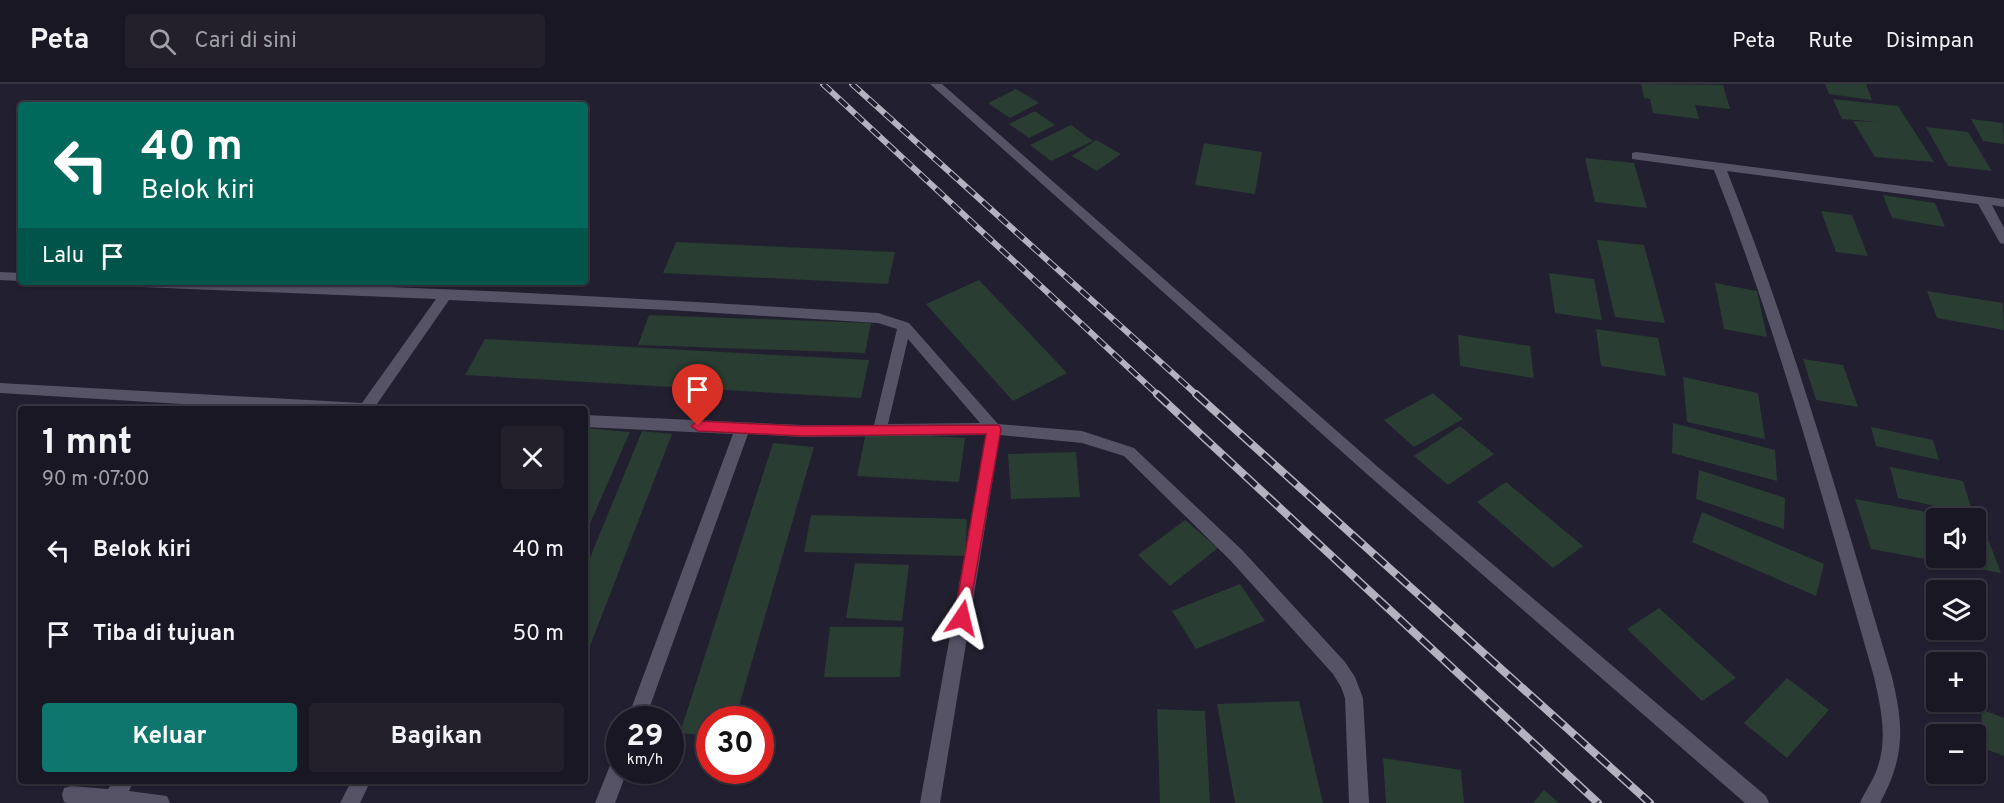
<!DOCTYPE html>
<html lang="id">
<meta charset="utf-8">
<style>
body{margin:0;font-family:Overpass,sans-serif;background:#23202c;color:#f1f3f6;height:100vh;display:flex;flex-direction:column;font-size:22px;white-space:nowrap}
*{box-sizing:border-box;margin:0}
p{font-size:20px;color:#9f9fa6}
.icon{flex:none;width:33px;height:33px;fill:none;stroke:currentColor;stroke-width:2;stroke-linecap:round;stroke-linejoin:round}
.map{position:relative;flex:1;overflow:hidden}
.details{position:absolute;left:18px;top:322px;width:570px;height:378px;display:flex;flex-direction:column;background:#1a1724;border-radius:6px;box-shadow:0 2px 4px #0004,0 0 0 2px #383641}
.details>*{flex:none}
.hud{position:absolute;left:18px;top:18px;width:570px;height:183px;border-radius:6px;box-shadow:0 2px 4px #0004,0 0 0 2px #383641;background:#00695c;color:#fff;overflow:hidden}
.fabs{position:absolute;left:1926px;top:424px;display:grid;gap:12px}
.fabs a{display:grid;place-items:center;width:60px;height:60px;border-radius:6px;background:#1a1724;box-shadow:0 2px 4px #0004,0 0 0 2px #383641;font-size:30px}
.speed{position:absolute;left:606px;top:622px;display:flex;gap:12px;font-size:30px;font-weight:700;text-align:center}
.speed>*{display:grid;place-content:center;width:78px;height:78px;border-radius:50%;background:#1a1724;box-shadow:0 2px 4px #0004,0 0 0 2px #383641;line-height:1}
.speed small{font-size:15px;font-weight:400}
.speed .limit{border:9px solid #d22;background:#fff;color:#111}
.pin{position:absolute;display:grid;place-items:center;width:51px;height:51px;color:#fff;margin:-62px -26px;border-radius:50% 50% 50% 0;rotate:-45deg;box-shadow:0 0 6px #0007}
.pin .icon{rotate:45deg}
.me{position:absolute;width:66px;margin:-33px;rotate:10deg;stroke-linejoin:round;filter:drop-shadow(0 0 4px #0008)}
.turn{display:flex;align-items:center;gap:21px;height:126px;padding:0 24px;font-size:27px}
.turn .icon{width:78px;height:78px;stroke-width:2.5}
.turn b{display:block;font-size:42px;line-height:51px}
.then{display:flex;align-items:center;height:57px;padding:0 24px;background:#0003;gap:12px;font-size:22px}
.round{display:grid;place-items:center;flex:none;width:63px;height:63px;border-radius:6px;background:#23202c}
.summary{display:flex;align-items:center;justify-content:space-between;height:102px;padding:0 24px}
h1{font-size:36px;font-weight:700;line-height:45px}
.cta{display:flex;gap:12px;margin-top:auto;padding:12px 24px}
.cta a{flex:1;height:69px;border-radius:6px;background:#0f766e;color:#fff;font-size:24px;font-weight:700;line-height:69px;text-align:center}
.cta a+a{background:#23202c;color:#f1f3f6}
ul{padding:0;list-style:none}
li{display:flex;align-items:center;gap:18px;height:84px;padding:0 24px}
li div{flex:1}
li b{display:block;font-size:22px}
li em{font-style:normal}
header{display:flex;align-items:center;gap:36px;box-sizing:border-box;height:84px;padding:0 30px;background:#1a1724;border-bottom:2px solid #383641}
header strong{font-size:28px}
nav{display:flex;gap:33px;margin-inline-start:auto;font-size:21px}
.search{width:420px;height:54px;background:#23202c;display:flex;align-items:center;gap:15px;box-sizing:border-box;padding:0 21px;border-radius:6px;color:#9f9fa6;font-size:22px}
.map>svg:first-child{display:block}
.building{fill:#293d32}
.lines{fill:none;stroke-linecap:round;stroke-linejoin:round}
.minor{fill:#565367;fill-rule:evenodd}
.rail-far1-casing{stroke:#b4b2bf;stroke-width:6}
.rail-casing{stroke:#b4b2bf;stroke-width:8}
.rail-far1{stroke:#221f30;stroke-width:4;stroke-dasharray:11;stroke-linecap:butt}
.rail{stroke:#221f30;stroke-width:5;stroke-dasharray:15;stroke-linecap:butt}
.route{fill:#e11d48;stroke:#92132f;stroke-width:1.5}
</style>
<header>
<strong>Peta</strong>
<div class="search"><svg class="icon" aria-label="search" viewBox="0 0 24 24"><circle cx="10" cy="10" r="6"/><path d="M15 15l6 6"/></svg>Cari di sini</div>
<nav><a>Peta</a><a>Rute</a><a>Disimpan</a></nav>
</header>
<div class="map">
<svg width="2004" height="719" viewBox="0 0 2004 719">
<rect width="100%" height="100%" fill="#221f30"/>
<path class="building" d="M1641 0 1723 1 1730 25 1695 21 1699 35 1653 29 1650 15 1644 14Z
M1825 0H1866L1872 16 1829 10Z
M1016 5 1039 19 1010 34 988 19Z
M1833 15 1898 22 1934 78 1875 73 1853 37 1879 38 1842 35Z
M1035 27 1055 41 1029 54 1009 40Z
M1971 35 2003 39 2004 60 1983 57Z
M1071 41 1093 57 1051 77 1030 61Z
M1926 43 1968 48 1992 87 1948 82Z
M1096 56 1121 70 1097 87 1072 72Z
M1204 59 1262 68 1255 110 1195 101Z
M1585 74 1634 79 1647 124 1595 118Z
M1883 111 1935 119 1945 143 1892 134Z
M1821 127 1852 131 1868 172 1836 168Z
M1597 156 1644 161 1665 239 1615 233Z
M676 158 895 168 888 200 663 189Z
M1549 189 1594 195 1602 236 1555 229Z
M979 196 1067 289 1013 317 926 220Z
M1715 199 1757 207 1767 253 1724 245Z
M1927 207 2003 219 2004 246 1937 234Z
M649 231 871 239 865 269 638 261Z
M1596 245 1658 254 1666 292 1601 282Z
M1458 251 1530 262 1534 294 1460 282Z
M485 255 869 276 861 314 465 291Z
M1803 275 1843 281 1858 323 1816 316Z
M1683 293 1758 309 1765 355 1687 338Z
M1433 309 1463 335 1414 363 1384 336Z
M1673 339 1775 366 1777 397 1672 369Z
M1460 342 1494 370 1448 401 1414 372Z
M1871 343 1933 356 1939 376 1876 362Z
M585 344 630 348 585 451Z
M642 347 672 350 585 575V486Z
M866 348 965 354 959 398 857 392Z
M773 359 814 363 735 636H710V652L680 649Z
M1076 368 1080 413 1011 415 1008 370Z
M1890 383 1963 397 1973 430 1898 414Z
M1699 386 1785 414 1784 445 1696 415Z
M1506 398 1583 462 1553 484 1477 418Z
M1855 415 1960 434 1936 435V474H1976V437H1981L2001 489 1871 465Z
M1702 428 1824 480 1816 512 1692 458Z
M811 431 967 435 965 472 804 468Z
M1185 436 1218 464 1170 502 1138 471Z
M855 479 909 481 902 537 846 534Z
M1240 500 1265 537 1196 565 1172 527Z
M1659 524 1736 594 1702 617 1627 545Z
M830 543H904L900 593H824Z
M1787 594 1829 626 1787 674 1744 639Z
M1299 617 1323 719H1235L1217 620Z
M1157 625 1205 627 1210 719H1160Z
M1981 625 2004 634V672L1983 664Z
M1383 674 1461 686 1464 719H1386Z
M1544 706 1559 719H1533Z"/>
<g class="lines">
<path class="minor" d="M930 0H942L1378 383 1766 712 1769 719H1745L1368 391Z
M1636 68 2004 115V123L1992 121 2004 144V160L2000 159 1978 120 1727 87C1793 252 1841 423 1892 593 1904 643 1905 673 1880 719H1860C1865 707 1873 697 1877 685 1888 655 1881 624 1874 593 1825 423 1779 251 1714 86L1632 75V69Z
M0 188 21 189V197L0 196Z
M134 198C382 198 631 214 878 229L909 239 998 340 1082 347 1134 364 1242 466 1345 578 1355 593 1363 614 1369 719H1349L1345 614 1341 603 1333 590 1230 476 1124 372 1082 359 1000 351 940 719H920L986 351 802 353 748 350 645 636H627L733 350 585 343V331L802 341H874L897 245 878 239 669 226 449 216 377 320 389 322 391 326H279L0 309V299L362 319 436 215 141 203ZM908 255 980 339 888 340Z
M620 671V687H627L615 719H595L613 674Z
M113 698H133L129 707 167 712 170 719H68L64 718 62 711 64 704 71 702 108 705Z
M351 698H370L360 719H340Z"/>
<defs>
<path id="rail-far1" d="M823 0 1158 311
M852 0 1197 311"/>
<path id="rail" d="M1157 310 1598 719
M1196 310 1650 719"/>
</defs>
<use href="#rail-far1" class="rail-far1-casing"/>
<use href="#rail" class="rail-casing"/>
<use href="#rail-far1" class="rail-far1"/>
<use href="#rail" class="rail"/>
</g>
<path class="route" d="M698 337 802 342 999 341 1001 345 967 539H956L954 534 986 350 802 352 698 347 691 342Z"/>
</svg>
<div class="fabs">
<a><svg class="icon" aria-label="sound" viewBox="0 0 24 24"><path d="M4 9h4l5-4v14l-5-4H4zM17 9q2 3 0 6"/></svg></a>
<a><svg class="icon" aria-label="layers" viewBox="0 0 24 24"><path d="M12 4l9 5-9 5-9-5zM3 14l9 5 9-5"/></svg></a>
<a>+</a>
<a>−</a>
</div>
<div class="speed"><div>29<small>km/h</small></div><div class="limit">30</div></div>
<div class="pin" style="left:698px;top:342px;background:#d93025"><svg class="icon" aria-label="arrive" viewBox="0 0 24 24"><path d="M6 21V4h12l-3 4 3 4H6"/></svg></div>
<svg class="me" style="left:962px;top:534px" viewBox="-20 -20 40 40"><path d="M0-17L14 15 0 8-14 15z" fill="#e11d48" stroke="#fff" stroke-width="4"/></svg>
<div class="hud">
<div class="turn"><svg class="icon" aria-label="left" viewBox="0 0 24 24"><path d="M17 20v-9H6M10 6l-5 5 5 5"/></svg><div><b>40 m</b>Belok kiri</div></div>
<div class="then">Lalu<svg class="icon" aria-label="arrive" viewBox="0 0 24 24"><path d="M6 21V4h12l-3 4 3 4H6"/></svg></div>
</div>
<section class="details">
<div class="summary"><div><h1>1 mnt</h1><p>90 m · 07:00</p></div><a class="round"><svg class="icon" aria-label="close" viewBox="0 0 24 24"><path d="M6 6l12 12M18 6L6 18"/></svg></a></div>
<ul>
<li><svg class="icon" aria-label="left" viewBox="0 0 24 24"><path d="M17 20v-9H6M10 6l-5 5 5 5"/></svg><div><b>Belok kiri</b></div><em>40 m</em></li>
<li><svg class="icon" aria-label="arrive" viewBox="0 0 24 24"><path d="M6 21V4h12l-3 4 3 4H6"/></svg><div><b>Tiba di tujuan</b></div><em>50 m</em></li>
</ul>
<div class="cta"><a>Keluar</a><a>Bagikan</a></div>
</section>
</div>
